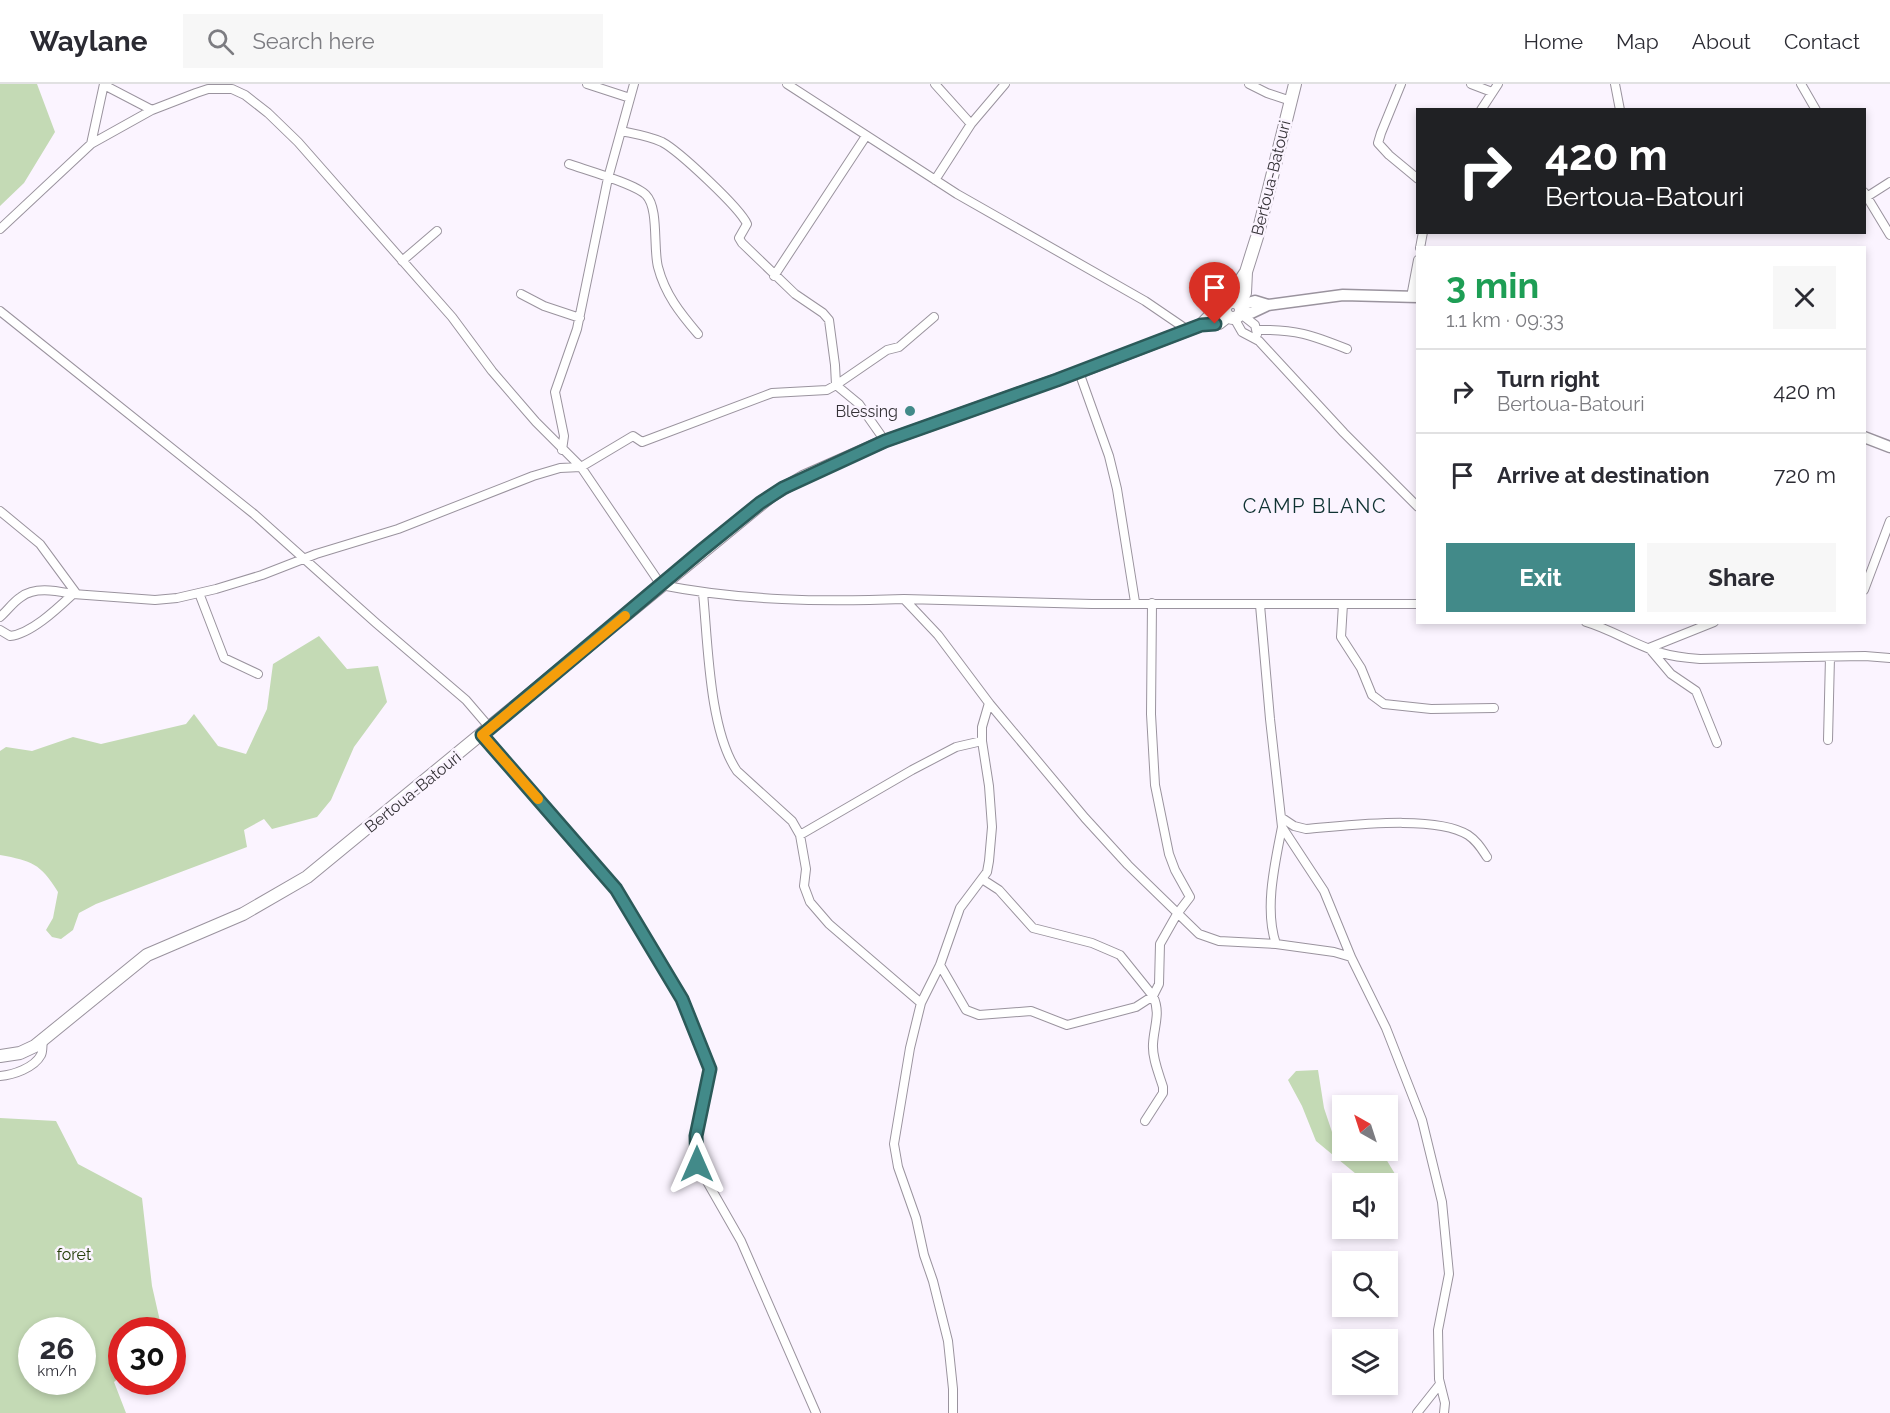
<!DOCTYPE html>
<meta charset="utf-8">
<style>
body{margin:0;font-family:Raleway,sans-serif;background:#f7f7f7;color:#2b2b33;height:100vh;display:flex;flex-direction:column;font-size:22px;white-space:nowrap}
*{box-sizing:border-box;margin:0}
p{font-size:20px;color:#7c7c81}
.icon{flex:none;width:33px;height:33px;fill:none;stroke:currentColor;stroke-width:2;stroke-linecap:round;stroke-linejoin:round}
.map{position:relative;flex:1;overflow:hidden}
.side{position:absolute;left:1416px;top:162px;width:450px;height:378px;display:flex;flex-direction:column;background:#fff;border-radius:0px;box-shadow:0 3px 9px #0003}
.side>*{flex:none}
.banner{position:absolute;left:1416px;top:24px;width:450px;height:126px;border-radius:0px;box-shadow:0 3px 9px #0003;background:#202124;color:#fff;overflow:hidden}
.needle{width:39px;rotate:321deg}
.buttons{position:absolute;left:1332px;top:1011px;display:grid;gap:12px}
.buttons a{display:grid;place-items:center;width:66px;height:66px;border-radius:0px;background:#fff;box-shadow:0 3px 9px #0003;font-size:30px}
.speed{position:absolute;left:18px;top:1233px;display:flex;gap:12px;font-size:30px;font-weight:700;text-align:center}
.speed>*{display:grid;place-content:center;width:78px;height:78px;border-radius:50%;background:#fff;box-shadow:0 3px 9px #0003;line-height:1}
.speed small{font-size:15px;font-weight:400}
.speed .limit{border:9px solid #d22;background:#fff;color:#111}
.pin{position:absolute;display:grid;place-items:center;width:51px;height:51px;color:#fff;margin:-62px -26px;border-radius:50% 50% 50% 0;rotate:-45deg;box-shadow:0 0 6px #0007}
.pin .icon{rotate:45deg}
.me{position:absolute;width:66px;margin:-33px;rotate:0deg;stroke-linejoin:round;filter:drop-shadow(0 0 4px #0008)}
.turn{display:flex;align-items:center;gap:21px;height:126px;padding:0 30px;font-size:27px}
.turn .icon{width:78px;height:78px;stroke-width:2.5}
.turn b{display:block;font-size:42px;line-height:51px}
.round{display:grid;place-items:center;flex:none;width:63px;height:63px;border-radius:0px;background:#f7f7f7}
.summary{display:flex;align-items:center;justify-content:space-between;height:102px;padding:0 30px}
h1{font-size:36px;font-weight:700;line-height:45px;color:#1e9e55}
.action{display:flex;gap:12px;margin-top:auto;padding:12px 30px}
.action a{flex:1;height:69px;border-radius:0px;background:#428a89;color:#fff;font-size:24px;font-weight:700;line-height:69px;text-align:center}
.action a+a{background:#f7f7f7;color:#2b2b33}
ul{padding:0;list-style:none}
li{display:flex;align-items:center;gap:18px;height:84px;padding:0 30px;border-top:2px solid #e1e1e2}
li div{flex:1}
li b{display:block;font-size:22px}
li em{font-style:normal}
header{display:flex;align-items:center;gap:36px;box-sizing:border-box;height:84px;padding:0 30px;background:#fff;border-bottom:2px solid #e1e1e2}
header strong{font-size:28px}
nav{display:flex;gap:33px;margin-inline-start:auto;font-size:21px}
.search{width:420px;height:54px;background:#f7f7f7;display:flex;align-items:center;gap:15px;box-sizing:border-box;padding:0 21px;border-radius:0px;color:#7c7c81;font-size:22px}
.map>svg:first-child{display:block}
.green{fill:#c4dab5;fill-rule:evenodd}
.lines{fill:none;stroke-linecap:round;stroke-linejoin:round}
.minor-casing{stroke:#9a939e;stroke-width:10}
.major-casing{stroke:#9a939e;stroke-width:13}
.highway-casing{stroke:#9a939e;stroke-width:14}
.minor{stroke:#fff;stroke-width:8}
.major{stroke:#fff;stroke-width:10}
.highway{stroke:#fff;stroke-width:12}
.route-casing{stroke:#2b5a59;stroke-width:15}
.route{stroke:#428a89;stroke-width:10}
.slow{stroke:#f59e0b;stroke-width:10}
.poi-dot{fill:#428a89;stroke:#fbf4ff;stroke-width:2}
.labels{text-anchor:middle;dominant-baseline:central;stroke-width:5;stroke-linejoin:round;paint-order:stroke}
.street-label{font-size:16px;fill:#343136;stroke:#fbf4ff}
.poi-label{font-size:16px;fill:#343136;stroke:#fbf4ff;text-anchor:end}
.park-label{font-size:16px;fill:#233d08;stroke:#fbf4ff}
.quarter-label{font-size:20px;letter-spacing:1.5px;fill:#0f3232;stroke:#fbf4ff}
</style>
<header>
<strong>Waylane</strong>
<div class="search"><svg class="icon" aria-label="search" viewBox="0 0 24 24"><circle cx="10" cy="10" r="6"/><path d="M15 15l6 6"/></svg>Search here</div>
<nav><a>Home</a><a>Map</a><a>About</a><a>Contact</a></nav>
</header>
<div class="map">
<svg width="1890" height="1329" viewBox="0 0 1890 1329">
<rect width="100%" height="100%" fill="#fbf4ff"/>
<path class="green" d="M0 0H37L55 48 24 99 0 122Z
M319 552 347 585 378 582 387 618 354 663 331 716 317 733 272 745 264 735 244 746 247 763 96 820 79 829 73 846 61 855 52 853 46 846 53 834 58 808C40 779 32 777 0 771V667L6 663 32 667 73 653 101 660 186 640 194 630 218 662 246 670 267 625 273 580Z
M1318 986 1324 1024 1332 1048 1342 1047V1066L1377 1067 1386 1075 1395 1090 1376 1099H1367L1316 1057 1302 1022 1288 996 1296 987Z
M0 1034 56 1037 78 1080 142 1114 152 1202 162 1246H122L121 1292 114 1298 126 1329H0ZM82 1246V1298H32V1246Z"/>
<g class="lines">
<defs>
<path id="minor" d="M587 0 630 14
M787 0 957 110 1145 217 1189 247
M935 0 971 40
M1249 0 1267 9 1291 17
M1401 0 1381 49 1378 59 1389 71 1418 95
M1471 0 1492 8
M1615 0 1620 26
M1801 0 1816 26
M104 1 152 26
M1481 26 1498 0
M621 47C635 50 649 52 662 58 679 67 740 124 747 140L739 154 742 159 795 210 823 229 829 236 835 281 836 301 887 266 899 263 934 233
M91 60 152 26 196 9 208 5H232L245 11 268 29 298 58 452 233 492 287 536 338 581 383 661 501C742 517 822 518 904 515L938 551 989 619 1085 734 1128 781 1199 850 1219 857 1276 860 1334 868 1351 873 1386 944 1422 1036 1442 1118 1449 1190 1438 1246 1439 1295 1445 1319 1444 1329
M569 80C586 86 636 100 646 111 659 124 653 164 658 183 665 210 680 229 698 250
M935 96 971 40 1005 0
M1864 108 1890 151
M1865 114 1890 98
M0 145 91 60 104 0
M1420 164 1423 148
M402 177 437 147
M774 192 866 52
M521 210 544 222 580 234
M1411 213 1418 176
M0 227 254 430 376 539 466 616 490 644
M1241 230 1255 241 1257 250
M1234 234 1242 248 1259 257 1344 349 1418 423
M1257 246C1295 245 1312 251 1347 265
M1079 288 1109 372 1117 405 1135 518
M562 366 564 352 555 308 577 245 608 94 634 0
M0 427 40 460 76 509
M1864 506 1890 437
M199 509 224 574 258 590
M703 509C708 559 709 646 737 687L792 737 800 751 806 785 804 802 810 818 829 840 921 919
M904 515 1092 520H1418
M1343 520 1341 553 1361 584 1372 611 1384 620 1431 625 1494 624
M1260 521 1270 635 1282 743 1324 807 1351 873
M0 533C7 527 13 518 21 513 35 502 57 507 73 510
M1586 538C1613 546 1636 562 1662 569 1674 573 1687 574 1700 575L1865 572 1890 574
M1714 538 1649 564 1671 590 1696 607 1717 659
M0 546 10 552C31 550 58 524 73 510L155 516 177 514 216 505 262 491 316 470 398 445 533 392 560 384 581 383 633 352 642 358 772 309 827 306 836 301 859 320 885 357
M482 651 617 805 682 915 710 985 696 1052 697 1080 741 1157 816 1329
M1828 656 1830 573
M1282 734 1294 742 1306 745C1346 742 1435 730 1468 751 1477 757 1481 764 1487 773
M800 751 912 686 956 663 982 657
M982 795 999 806 1033 844 1092 859 1120 871 1153 912C1161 929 1154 942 1153 960 1152 974 1159 990 1163 1003V1009L1145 1037
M1276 860C1264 825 1275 779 1282 743
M940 881 966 926 979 931 1031 927 1067 941 1136 923 1153 912 1159 900 1160 860 1177 830 1190 813 1175 786 1169 770 1155 701 1151 630 1152 519
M0 992C13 991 34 984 41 971 43 967 42 961 43 956
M953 1329V1305L948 1257 933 1197 924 1171 916 1134 898 1083 894 1060 910 964 921 919 940 881 960 824 987 788 989 777 992 743 989 702 982 657V643L989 619
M1417 1329 1440 1300"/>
<path id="major" d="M1241 221 1255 217 1268 221
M1241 229H1251L1268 221 1343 211 1418 213
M1864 353 1890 363"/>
<path id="highway" d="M1225 226a8 8 0 1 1 16 0a8 8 0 1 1-16 0Z
M1231 218 1236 203 1246 188 1257 153 1295 0
M1239 219 1245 209 1246 188
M1201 241 1212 230 1225 224
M0 972 20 969 35 962 147 871 243 830 307 793 771 412 803 393 885 357 1079 288 1201 241 1219 239 1228 232"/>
</defs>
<use href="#minor" class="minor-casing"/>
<use href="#major" class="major-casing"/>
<use href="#highway" class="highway-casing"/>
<use href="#minor" class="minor"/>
<use href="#major" class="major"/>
<use href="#highway" class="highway"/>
</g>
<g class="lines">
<defs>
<path id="route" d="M697 1080 696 1052 710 985 682 915 616 805 482 651 702 466 760 419 783 404 885 357 1057 296 1201 241 1215 240"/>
</defs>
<use href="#route" class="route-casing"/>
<use href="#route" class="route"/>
<path class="slow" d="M538 715 482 651 625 532"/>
</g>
<circle class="poi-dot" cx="910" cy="327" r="6"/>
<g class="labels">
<g class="street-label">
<text transform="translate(1271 94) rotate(-76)">Bertoua-Batouri</text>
<text transform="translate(413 708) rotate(-39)">Bertoua-Batouri</text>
</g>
<g class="poi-label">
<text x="898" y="327">Blessing</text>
</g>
<g class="park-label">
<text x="74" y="1170">foret</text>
</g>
<g class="quarter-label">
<text x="1315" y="422">CAMP BLANC</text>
</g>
</g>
</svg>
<div class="buttons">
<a><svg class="needle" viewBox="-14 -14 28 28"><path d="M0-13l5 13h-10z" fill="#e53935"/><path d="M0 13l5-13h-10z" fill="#7c7c81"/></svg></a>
<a><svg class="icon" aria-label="sound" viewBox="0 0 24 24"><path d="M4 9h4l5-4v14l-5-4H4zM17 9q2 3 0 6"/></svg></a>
<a><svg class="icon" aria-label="search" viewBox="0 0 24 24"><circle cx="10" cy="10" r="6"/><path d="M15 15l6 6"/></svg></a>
<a><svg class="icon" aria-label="layers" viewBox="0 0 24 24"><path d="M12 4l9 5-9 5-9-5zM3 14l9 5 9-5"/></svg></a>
</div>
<div class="speed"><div>26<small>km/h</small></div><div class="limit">30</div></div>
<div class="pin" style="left:1215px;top:240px;background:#d93025"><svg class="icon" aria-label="arrive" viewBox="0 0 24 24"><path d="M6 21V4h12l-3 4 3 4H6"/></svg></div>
<svg class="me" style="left:697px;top:1080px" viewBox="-20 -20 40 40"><path d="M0-17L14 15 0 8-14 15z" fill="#428a89" stroke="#fff" stroke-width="4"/></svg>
<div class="banner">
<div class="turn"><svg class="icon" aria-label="right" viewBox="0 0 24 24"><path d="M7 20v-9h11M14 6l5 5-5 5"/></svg><div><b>420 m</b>Bertoua-Batouri</div></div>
</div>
<section class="side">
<div class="summary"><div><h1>3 min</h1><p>1.1 km · 09:33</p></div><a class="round"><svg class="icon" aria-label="close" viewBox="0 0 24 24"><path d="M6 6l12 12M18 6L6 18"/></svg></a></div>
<ul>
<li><svg class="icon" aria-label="right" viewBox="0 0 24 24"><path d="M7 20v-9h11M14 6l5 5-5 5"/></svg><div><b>Turn right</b><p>Bertoua-Batouri</p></div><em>420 m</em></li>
<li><svg class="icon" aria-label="arrive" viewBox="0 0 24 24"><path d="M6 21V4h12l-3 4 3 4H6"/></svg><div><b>Arrive at destination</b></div><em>720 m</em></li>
</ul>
<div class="action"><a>Exit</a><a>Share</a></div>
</section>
</div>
